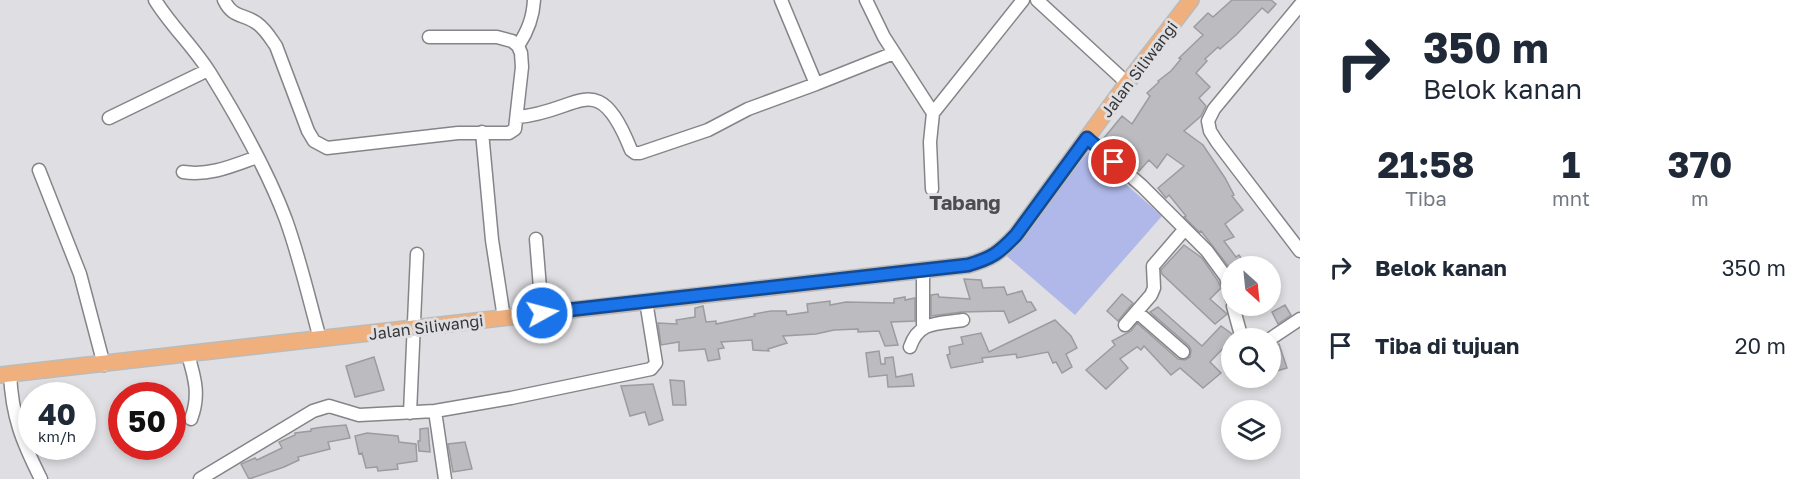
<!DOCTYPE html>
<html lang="id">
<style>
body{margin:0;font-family:"Golos Text",sans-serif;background:#f6f6f7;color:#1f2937;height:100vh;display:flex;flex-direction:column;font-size:22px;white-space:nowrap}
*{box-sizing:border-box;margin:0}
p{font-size:20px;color:#747a83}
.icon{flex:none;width:33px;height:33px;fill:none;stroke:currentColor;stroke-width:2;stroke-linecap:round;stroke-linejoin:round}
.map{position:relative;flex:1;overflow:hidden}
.panel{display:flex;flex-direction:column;background:#fff;width:510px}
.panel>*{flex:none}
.top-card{background:#fff;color:#1f2937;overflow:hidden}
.needle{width:39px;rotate:153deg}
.tools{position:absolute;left:1221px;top:256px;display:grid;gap:12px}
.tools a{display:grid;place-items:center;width:60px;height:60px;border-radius:50%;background:#fff;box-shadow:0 3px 9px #0003;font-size:30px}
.speed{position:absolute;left:18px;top:382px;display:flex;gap:12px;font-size:30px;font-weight:700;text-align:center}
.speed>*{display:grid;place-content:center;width:78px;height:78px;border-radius:50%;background:#fff;box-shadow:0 3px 9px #0003;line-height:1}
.speed small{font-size:15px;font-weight:400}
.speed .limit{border:9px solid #d22;background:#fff;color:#111}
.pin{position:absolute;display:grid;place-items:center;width:51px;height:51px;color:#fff;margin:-26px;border:3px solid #fff;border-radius:50%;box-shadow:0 2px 6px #0007}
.me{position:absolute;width:66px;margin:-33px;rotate:83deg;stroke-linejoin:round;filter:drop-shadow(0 0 4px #0008)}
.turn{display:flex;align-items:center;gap:21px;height:126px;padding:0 24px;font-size:27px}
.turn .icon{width:78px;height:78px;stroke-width:2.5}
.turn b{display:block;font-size:42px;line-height:51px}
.eta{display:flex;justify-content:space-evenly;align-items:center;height:102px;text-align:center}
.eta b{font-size:36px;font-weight:700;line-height:42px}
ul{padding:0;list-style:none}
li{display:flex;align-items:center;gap:18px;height:78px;padding:0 24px}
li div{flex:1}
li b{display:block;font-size:22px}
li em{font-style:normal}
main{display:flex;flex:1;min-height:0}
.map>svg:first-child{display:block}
.green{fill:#afb8e9}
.building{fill:#bcbcc0;stroke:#9b9c9f;stroke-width:1.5}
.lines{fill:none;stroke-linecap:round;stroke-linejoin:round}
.minor-casing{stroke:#848588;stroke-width:15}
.major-casing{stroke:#babbbb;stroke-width:18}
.minor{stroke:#fff;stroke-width:12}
.major{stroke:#efb07d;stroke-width:15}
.route-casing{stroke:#114b97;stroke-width:15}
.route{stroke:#1a73e8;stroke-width:10}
.labels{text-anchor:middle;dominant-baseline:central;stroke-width:6;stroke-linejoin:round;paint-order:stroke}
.street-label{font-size:16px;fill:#353637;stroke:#dfdfe3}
.quarter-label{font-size:20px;font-weight:bold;fill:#4d4d50;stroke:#dfdfe3}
</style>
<main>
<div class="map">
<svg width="1300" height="479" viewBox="0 0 1300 479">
<rect width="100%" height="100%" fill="#dfdfe3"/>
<path class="green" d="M1089 152 1162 216 1075 315 1002 252Z"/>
<path class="building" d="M1232 0H1271L1276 4 1268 13 1262 8 1236 35 1220 49 1218 47 1205 59 1207 61 1196 73 1210 87 1199 98 1206 106 1201 116 1184 131 1203 145 1225 178 1234 195 1232 196 1243 210 1225 224 1234 237 1224 241 1236 257 1239 255 1247 267H1232V271L1201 231 1199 232 1184 217 1186 216 1169 195 1166 198 1158 188 1184 166 1167 154 1157 168 1149 160 1139 171 1111 148 1113 146 1104 138 1122 116 1132 124 1150 96 1147 93 1159 82 1158 81 1171 71 1181 59 1179 58 1203 35 1194 27 1208 13 1213 17Z
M1184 245 1202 258 1218 281 1221 288 1210 299 1227 314 1215 324 1162 274 1161 270Z
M964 279 981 280 983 288 1004 287 1007 295 1022 291 1027 302H1031L1036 310 1009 323 1004 311 962 312 931 316V295L938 294 939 297 970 299Z
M1122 294 1133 303 1118 321 1107 311Z
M905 297V300L915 298V321L891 322 898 345 885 346 879 331 858 332V329L834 330 816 334 783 336 787 343 768 349 769 351 753 350 752 340 721 342 724 348 718 349 720 359 708 361 705 349 679 351V342L661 345 658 323 677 324 676 320 695 317V308L703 306 706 322 716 321V324L755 316 754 314 771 311H786L787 315 808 312 807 304 830 301V305L846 302 894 303V299Z
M1285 305 1291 315 1278 324 1272 312Z
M1158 307 1202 346 1221 326 1232 334 1233 338 1210 362 1221 373 1203 388 1180 368 1171 375 1144 346 1141 350 1137 347 1120 359 1128 368 1106 389 1086 370 1115 345 1112 341 1131 331 1137 323 1178 359 1185 360 1190 357 1191 350 1189 346 1150 312Z
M1055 320 1071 336 1077 348 1066 354 1072 367 1062 373 1056 362 1053 363 1048 352 1017 358 1016 354 982 358 983 362 951 368 947 355 950 354 949 347 963 344 961 337 981 333 989 352Z
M1279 344 1287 368 1273 372 1270 367V347Z
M879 351 881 364H885V358L893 357 896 377 912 374 914 386 888 387 887 375 869 377 866 353Z
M374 357 384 390 355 397 346 366Z
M670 380 684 381 686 405H673Z
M653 384 663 420 649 425 645 412 630 416 621 386Z
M346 425 350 438 328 442 330 449 298 457 299 460 284 467 249 479 241 464 255 458 257 460 282 448 279 442 295 435V433L311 431V429L323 427Z
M428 428 430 452 419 451 418 441H420V429Z
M367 433 398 436 399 442 416 444 417 461 397 464 398 469 378 471 377 467 366 468 362 453 359 454 355 436Z
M465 442 472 469 453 472 448 444Z"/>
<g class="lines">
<defs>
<path id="minor" d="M155 0C171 26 194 47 210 73 239 120 267 169 286 220 300 259 309 299 320 339
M224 0C233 19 244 13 258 24 266 30 271 39 276 46L308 131 314 141 327 148 458 133H509L515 129 522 67 521 53 518 46 512 41 497 37H429
M781 0 816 84 894 53
M866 0 884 37 933 113
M1037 0 1127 83
M1300 5 1214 109 1208 121 1210 131 1217 142 1300 251
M518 46C528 31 533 18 534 0
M518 117C580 112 597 65 631 150L635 153H640L708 130 748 109 816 84
M109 118 208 70
M482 132 492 240 504 318
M1087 138 1142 186 1207 251 1226 277 1232 299
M39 170 80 274 104 365
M183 172C210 176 232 166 257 157
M932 189 930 142 933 113 1023 0
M536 239 542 313
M923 270V327
M1233 306 1242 339
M1137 312 1183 352
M1125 325 1151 295 1154 288 1153 266 1184 230
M1270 339 1300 319
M910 347C919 320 939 324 963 320
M188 355C195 378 200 396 191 419
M10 374C12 417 22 441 41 479
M435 411 445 479
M410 413 417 254
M200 479 313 411 329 406 359 415 435 411 511 398 651 369 656 363 646 301"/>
<path id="major" d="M0 375 968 265C992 258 999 253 1016 235L1127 83 1191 0"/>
</defs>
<use href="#minor" class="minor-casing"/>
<use href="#major" class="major-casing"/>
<use href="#minor" class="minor"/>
<use href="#major" class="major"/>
</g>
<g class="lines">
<defs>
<path id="route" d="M542 313 968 265C992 258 999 253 1016 235L1087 138 1114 162"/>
</defs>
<use href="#route" class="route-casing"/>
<use href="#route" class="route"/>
</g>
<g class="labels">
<g class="street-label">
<text transform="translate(1139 69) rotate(-53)">Jalan Siliwangi</text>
<text transform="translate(426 327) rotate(-7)">Jalan Siliwangi</text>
</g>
<g class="quarter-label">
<text x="965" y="202">Tabang</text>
</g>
</g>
</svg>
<div class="tools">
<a><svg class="needle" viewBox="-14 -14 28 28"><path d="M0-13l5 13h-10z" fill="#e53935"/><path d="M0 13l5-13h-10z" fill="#747a83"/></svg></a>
<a><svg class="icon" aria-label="search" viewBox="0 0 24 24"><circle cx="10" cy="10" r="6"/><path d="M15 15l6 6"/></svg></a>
<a><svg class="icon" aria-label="layers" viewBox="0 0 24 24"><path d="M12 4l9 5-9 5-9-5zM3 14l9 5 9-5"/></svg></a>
</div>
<div class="speed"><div>40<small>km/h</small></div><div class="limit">50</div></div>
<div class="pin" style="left:1114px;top:162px;background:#d93025"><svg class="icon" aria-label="arrive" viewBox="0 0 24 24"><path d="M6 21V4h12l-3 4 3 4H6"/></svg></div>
<svg class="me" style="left:542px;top:313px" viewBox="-20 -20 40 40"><circle r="17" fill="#1a73e8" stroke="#fff" stroke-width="3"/><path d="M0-11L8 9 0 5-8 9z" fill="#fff"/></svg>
</div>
<section class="panel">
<div class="top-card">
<div class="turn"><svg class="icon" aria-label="right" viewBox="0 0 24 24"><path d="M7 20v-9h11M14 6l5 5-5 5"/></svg><div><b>350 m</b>Belok kanan</div></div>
</div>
<div class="eta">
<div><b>21:58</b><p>Tiba</p></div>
<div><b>1</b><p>mnt</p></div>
<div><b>370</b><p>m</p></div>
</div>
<ul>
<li><svg class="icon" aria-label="right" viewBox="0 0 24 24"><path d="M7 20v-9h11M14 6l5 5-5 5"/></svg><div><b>Belok kanan</b></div><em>350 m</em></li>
<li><svg class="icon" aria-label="arrive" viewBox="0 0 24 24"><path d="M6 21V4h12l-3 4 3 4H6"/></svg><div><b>Tiba di tujuan</b></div><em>20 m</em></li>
</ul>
</section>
</main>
